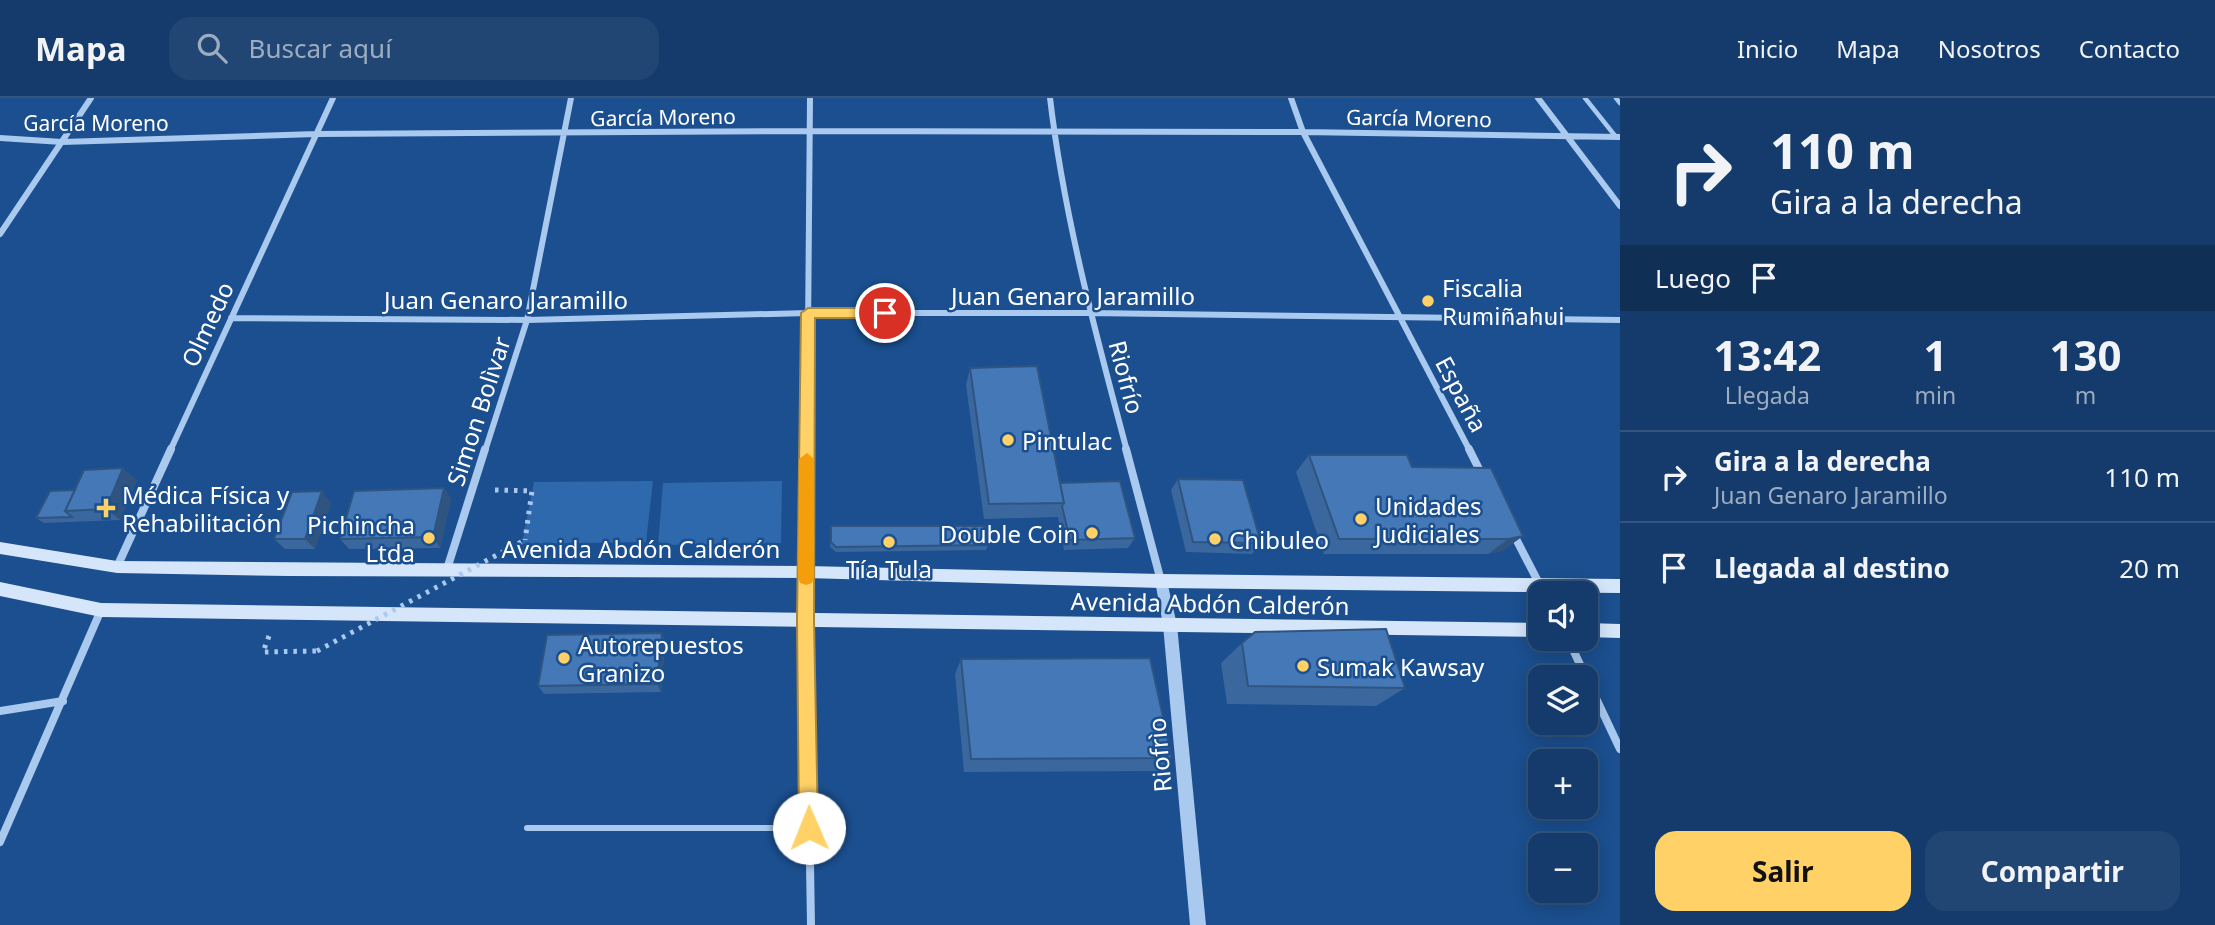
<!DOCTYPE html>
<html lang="es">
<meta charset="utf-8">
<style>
body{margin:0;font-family:"Noto Sans",sans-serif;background:#214673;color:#f1f3f6;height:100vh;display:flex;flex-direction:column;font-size:26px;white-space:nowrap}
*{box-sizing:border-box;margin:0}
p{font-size:23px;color:#9dadc1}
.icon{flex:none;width:38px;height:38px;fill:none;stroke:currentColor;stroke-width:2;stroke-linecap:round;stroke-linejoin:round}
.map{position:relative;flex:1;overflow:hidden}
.details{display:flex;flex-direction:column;background:#143b6b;width:595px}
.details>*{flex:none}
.hud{background:#143b6b;color:#f1f3f6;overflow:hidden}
.tools{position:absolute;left:1528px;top:483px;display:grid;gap:14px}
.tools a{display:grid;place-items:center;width:70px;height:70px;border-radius:14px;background:#143b6b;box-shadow:0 4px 18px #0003,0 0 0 2px #33557e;font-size:35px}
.pin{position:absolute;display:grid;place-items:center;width:60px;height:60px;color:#fff;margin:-30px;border:4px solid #fff;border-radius:50%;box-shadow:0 2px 7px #0007}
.me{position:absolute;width:77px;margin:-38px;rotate:359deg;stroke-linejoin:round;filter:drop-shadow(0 0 5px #0008)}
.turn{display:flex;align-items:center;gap:24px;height:147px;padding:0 35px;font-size:32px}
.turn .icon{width:91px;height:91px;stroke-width:2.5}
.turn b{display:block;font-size:49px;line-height:60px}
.then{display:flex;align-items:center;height:66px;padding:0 35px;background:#0003;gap:14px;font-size:26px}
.eta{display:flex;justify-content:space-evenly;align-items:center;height:119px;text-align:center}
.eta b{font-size:42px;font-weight:700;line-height:49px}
.action{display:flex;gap:14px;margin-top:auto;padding:14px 35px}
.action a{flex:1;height:80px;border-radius:21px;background:#ffd166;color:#111;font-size:28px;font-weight:700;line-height:80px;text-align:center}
.action a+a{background:#214673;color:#f1f3f6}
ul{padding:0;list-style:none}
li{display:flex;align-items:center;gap:21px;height:91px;padding:0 35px;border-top:2px solid #33557e}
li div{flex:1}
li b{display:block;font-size:26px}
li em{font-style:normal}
header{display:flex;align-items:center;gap:42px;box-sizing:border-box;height:98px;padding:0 35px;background:#143b6b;border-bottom:2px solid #33557e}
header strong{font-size:33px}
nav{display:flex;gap:38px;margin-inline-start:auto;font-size:24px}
.search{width:490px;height:63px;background:#214673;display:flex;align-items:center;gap:18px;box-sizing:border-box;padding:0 24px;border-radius:21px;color:#9dadc1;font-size:26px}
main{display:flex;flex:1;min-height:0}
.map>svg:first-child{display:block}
.green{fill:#2e69ad}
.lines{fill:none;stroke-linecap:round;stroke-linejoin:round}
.path{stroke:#a9c9ee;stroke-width:5;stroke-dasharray:3.5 6;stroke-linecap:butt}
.service-far1{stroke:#a9c9ee;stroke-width:4.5}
.service{stroke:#a9c9ee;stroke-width:6}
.minor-far1{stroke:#a9c9ee;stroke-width:6}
.minor{stroke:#a9c9ee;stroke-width:8}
.tertiary{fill:#a9c9ee;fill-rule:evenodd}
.secondary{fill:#d6e6fa;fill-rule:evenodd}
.path-bridge{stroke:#a9c9ee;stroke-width:5;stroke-dasharray:3.5 6;stroke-linecap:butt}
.wall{fill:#3a679d}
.shaded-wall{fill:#305480}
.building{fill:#4478b7;stroke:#305480;stroke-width:2}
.route{fill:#ffd166;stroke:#a68842;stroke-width:2}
.slow{fill:#f59e0b}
.poi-dot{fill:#ffd166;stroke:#1b4f8f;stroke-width:2.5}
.labels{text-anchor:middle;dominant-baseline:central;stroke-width:5;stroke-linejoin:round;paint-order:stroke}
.far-street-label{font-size:21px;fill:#fff;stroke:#1b4f8f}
.poi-label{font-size:24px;fill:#fff;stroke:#1b4f8f;text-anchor:start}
.street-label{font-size:24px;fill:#fff;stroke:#1b4f8f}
</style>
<header>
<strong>Mapa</strong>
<div class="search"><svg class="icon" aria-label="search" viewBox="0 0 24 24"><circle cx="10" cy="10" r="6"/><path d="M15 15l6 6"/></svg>Buscar aquí</div>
<nav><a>Inicio</a><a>Mapa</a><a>Nosotros</a><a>Contacto</a></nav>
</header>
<main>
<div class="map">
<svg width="1620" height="827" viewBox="0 0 1620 827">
<rect width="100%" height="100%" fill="#1b4f8f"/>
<path class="green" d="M653 383 646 444 522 446 534 384Z
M782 383 781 445 658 447 663 385Z"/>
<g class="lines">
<path class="path" d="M495 392 532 393 525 442
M269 538 263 554 317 553"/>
<path class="service-far1" d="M1585 0 1616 39
M1616 0 1620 5"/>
<path class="service" d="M527 730H809"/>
<path class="minor-far1" d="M1050 0C1064 119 1096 237 1127 353
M1291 0 1303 34 1470 353
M1538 0 1620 108
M0 40 62 44 316 36 809 33 1303 34 1620 39
M0 136 91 0
M231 220 527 222 808 215H1090L1620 222
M170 353 333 0
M485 353 527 222 571 0
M807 353 810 0"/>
<path class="minor" d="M807 351 806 522 811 827
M1126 351 1161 483
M1469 351 1482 377
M1514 437 1544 495
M117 469 171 351
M447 471 485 351
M1568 541 1620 651
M0 613 63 603
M0 744 101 512"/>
<path class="tertiary" d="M1161 477 1166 479 1167 483 1177 527 1206 827H1190L1163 527 1155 483 1156 479Z"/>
<path class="secondary" d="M0 444 117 463 806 468 1161 476 1620 481V495L1161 490 806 480 289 478 117 475 0 456Z
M0 484 101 505 1540 525V539L101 519 0 498Z
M1586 525 1620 526V540L1586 539Z"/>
<path class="path-bridge" d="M317 553 525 442"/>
</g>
<path class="wall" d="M970 270 1060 385 1135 440 1128 450 1064 452 1058 419 984 421 966 287Z
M1309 357 1412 369 1523 438 1502 453 1488 456H1324L1296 374Z
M1178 381 1261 445 1252 456 1186 454 1171 392Z
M137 382 120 422 44 425 36 420 75 392Z
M444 390 451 401 440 450 349 451 340 441Z
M331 405 315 451H285L274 441Z
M831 428 988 447 986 452 836 454 830 449Z
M662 535 665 544 661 594 544 596 538 588Z
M1242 545 1405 590 1376 608 1227 606 1221 565Z
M961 561 1172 660 1158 673 964 674 955 576Z"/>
<path class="shaded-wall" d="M123 370 137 382 120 422 106 411Z
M444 390 451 401 440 450 433 439Z
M322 393 331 405 315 451 305 441Z
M1523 438 1502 453 1488 456 1508 441Z
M662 535 665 544 661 594 657 586Z"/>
<path class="building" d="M1037 268 1064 405 989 406 970 270Z
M1309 357H1407L1412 369 1491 370 1523 438 1508 441H1339Z
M123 370 106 411 65 413 84 372Z
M1178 381 1243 382 1261 445 1193 444Z
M1120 383 1135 440 1070 442 1062 408 1064 405 1060 385Z
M444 390 433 439 340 441 354 393Z
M75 392 65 413 72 419 36 420 50 393Z
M322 393 305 441H274L292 394Z
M831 428H985L988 447 836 449 831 444Z
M1386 531 1405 590 1248 588 1242 545 1255 534Z
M662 535 657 586 538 588 547 537Z
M1150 560 1172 660 971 661 961 561Z"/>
<path class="route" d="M808 210H885L892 215 885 220H815L814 522 818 730 816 737 809 739 802 737 799 730 797 522 801 215Z"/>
<path class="slow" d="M807 355 814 361V479L812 485 806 487 800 485 798 479 799 361Z"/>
<g class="poi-dot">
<circle cx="1428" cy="203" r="7"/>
<circle cx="1008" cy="342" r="7"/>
<path d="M102.5 399.5h7v7h7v7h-7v7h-7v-7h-7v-7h7z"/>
<circle cx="1361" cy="421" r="7"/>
<circle cx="1092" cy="435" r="7"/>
<circle cx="429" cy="440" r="7"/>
<circle cx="1215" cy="441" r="7"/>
<circle cx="889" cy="444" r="7"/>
<circle cx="564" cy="560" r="7"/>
<circle cx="1303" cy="568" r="7"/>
</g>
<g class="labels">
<g class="far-street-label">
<text transform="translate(663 19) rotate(-1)">García Moreno</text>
<text transform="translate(1419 20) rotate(1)">García Moreno</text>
<text x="96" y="25">García Moreno</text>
</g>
<g class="poi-label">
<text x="1442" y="189">Fiscalia<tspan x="1442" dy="28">Rumiñahui</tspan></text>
<text x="1022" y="342">Pintulac</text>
<text x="122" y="396">Médica Física y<tspan x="122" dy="28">Rehabilitación</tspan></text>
<text x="1375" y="407">Unidades<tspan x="1375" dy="28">Judiciales</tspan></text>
<text x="415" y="426" text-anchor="end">Pichincha<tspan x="415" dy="28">Ltda</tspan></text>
<text x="1078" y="435" text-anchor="end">Double Coin</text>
<text x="1229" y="441">Chibuleo</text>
<text x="889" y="470" text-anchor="middle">Tía Tula</text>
<text x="578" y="546">Autorepuestos<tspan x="578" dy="28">Granizo</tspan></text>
<text x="1317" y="568">Sumak Kawsay</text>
</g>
<g class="street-label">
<text x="1073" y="197">Juan Genaro Jaramillo</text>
<text x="506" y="201">Juan Genaro Jaramillo</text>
<text transform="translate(207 226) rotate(-65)">Olmedo</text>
<text transform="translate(1127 279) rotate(75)">Riofrío</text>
<text transform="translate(1462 296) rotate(62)">España</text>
<text transform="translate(478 313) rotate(-72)">Simon Bolìvar</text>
<text x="641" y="450">Avenida Abdón Calderón</text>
<text transform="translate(1210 505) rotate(1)">Avenida Abdón Calderón</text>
<text transform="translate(1159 657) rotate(-95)">Riofrìo</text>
</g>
</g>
</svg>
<div class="tools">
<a><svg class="icon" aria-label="sound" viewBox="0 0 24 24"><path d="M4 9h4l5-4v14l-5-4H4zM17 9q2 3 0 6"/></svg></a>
<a><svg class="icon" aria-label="layers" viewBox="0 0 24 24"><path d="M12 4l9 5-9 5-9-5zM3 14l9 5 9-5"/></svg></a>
<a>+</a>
<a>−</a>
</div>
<div class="pin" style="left:885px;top:215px;background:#d93025"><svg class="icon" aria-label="arrive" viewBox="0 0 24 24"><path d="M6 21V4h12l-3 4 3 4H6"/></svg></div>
<svg class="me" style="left:809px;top:730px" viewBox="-20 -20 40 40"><circle r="19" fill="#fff"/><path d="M0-13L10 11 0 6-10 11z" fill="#ffd166"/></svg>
</div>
<section class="details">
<div class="hud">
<div class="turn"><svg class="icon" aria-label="right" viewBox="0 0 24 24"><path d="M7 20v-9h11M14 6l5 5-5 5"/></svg><div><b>110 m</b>Gira a la derecha</div></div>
<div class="then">Luego<svg class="icon" aria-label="arrive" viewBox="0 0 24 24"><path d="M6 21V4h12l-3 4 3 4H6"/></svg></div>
</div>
<div class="eta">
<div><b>13:42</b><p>Llegada</p></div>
<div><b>1</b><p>min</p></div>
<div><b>130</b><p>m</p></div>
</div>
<ul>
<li><svg class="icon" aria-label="right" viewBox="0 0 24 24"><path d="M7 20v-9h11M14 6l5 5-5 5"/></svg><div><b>Gira a la derecha</b><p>Juan Genaro Jaramillo</p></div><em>110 m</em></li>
<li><svg class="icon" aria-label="arrive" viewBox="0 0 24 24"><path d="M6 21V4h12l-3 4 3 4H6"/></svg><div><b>Llegada al destino</b></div><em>20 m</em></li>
</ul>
<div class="action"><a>Salir</a><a>Compartir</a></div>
</section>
</main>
